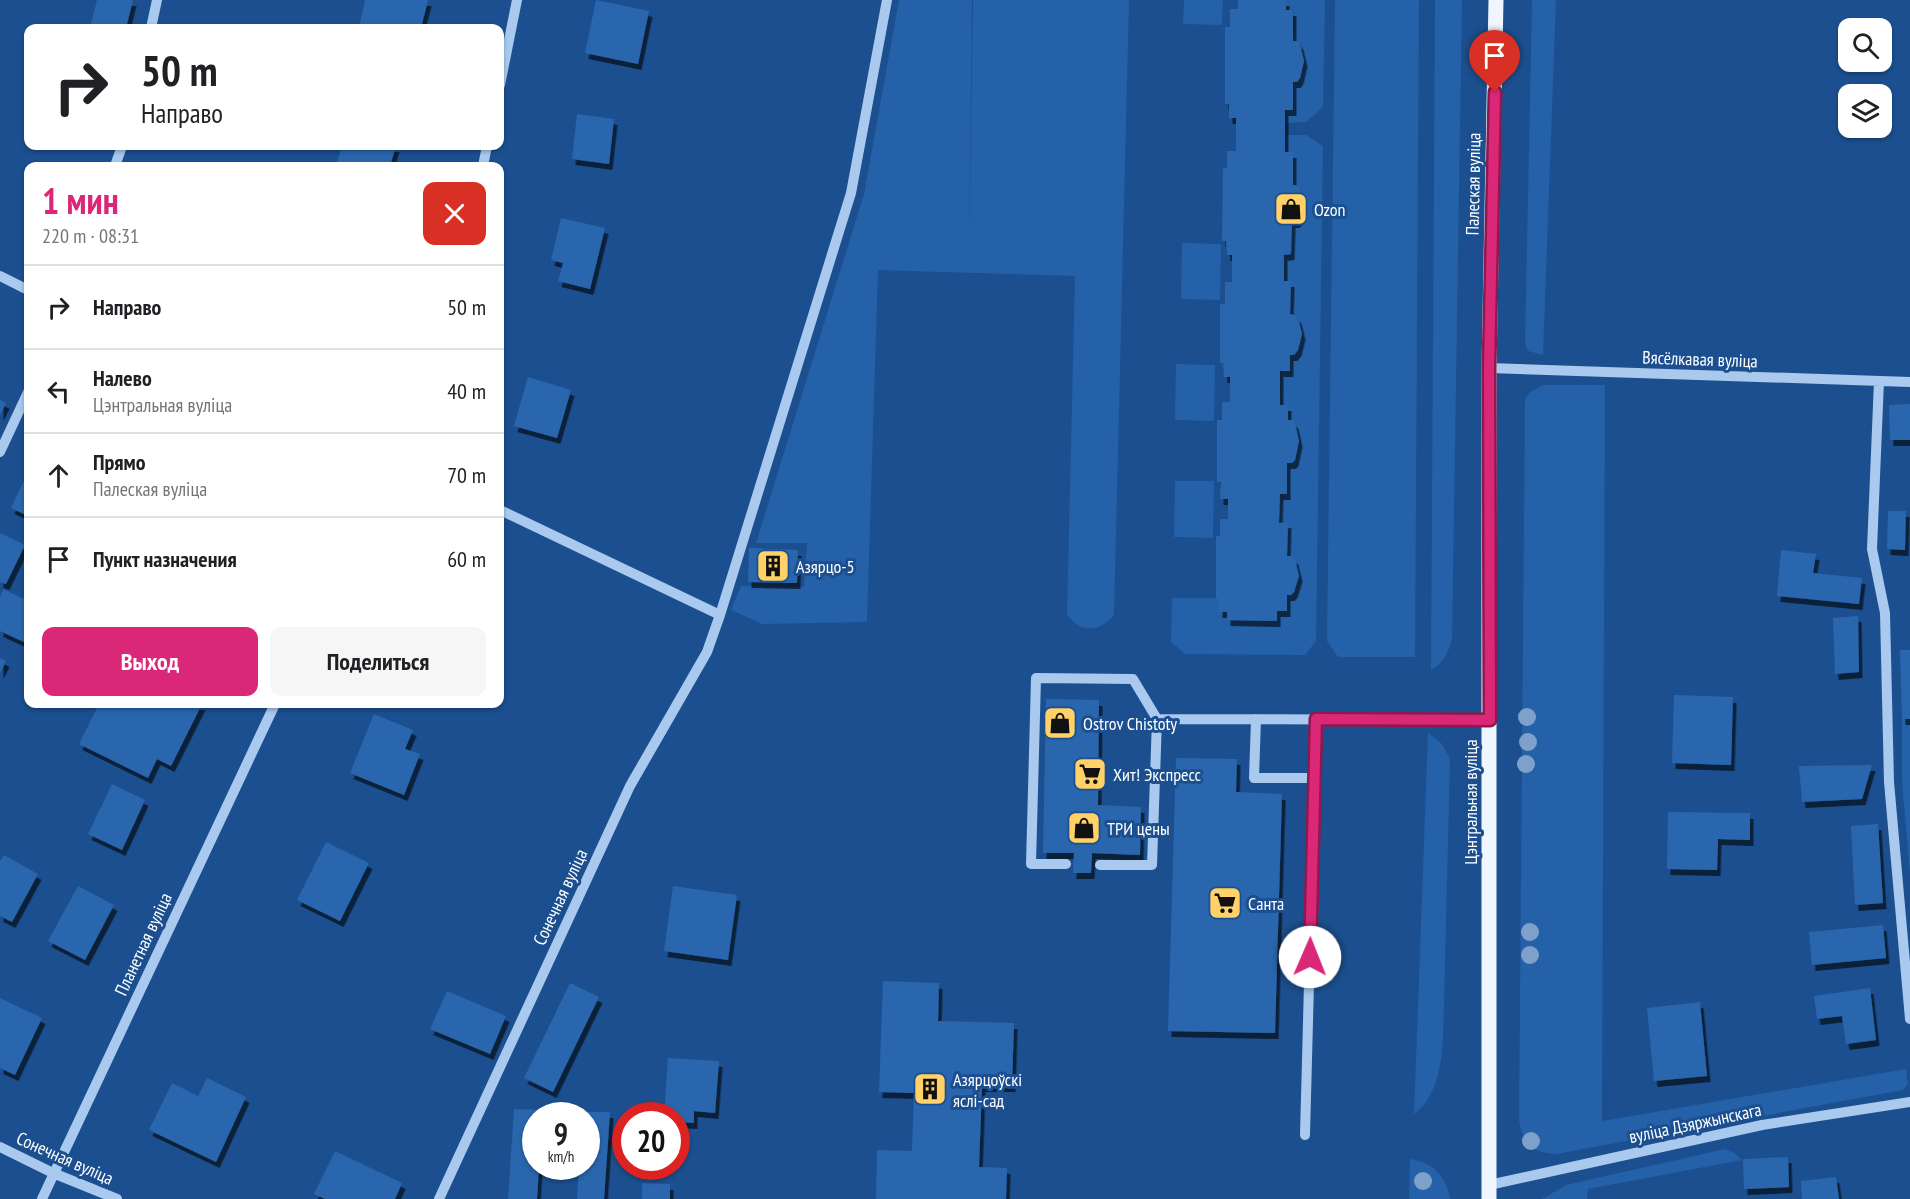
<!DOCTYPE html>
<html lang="ru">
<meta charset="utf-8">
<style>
body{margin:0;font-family:"PT Sans Narrow",sans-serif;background:#f6f6f6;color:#202124;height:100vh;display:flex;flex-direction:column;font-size:22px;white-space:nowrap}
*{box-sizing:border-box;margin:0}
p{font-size:20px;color:#757577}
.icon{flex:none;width:33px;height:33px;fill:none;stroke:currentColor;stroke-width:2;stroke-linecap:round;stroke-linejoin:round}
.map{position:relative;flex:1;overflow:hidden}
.side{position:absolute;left:24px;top:162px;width:480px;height:546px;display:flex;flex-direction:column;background:#fff;border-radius:12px;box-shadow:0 2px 4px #0004}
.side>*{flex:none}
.hud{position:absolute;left:24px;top:24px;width:480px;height:126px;border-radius:12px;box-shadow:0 2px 4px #0004;background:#fff;color:#202124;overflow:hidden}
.controls{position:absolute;left:1838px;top:18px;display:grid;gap:12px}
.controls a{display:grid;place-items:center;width:54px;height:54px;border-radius:12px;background:#fff;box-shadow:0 2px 4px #0004;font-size:30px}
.speed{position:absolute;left:522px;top:1102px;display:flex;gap:12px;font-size:30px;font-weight:700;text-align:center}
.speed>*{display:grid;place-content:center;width:78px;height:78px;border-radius:50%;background:#fff;box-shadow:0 2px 4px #0004;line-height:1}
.speed small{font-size:15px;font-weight:400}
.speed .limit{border:9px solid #d22;background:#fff;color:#111}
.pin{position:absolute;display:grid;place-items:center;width:51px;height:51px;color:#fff;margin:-62px -26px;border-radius:50% 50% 50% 0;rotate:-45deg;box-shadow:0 0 6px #0007}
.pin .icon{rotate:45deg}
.me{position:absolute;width:66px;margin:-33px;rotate:1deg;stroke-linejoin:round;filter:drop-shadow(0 0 4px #0008)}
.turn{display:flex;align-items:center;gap:21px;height:126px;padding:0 18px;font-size:27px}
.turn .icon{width:78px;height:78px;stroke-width:2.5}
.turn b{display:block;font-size:42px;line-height:51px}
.round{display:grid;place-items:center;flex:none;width:63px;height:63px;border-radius:12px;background:#f6f6f6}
.headline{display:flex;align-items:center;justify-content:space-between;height:102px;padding:0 18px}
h1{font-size:36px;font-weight:700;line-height:45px;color:#db2777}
.cta{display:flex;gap:12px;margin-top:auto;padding:12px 18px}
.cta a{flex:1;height:69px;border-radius:12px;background:#db2777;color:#fff;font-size:24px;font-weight:700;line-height:69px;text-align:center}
.cta a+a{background:#f6f6f6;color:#202124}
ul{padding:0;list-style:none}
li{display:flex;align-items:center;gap:18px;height:84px;padding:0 18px;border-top:2px solid #e0e0e0}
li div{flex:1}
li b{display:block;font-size:22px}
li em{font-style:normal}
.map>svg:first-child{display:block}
.green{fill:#2461a8}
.building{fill:#2a66ad;filter:url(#shadow)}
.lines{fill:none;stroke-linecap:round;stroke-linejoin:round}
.minor{stroke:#a9c9ee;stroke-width:10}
.major{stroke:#f0f6ff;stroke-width:15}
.tree{fill:#7ea0ca}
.route-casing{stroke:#8e194d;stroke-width:15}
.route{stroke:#db2777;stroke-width:10}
.labels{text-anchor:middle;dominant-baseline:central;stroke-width:6;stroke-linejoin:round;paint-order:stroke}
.street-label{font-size:18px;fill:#fff;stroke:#1b4f8f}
.poi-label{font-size:18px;fill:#fff;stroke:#1b4f8f;text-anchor:start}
</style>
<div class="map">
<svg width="1910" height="1199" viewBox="0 0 1910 1199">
<defs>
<filter id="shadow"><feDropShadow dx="3.5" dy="6" stdDeviation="0" flood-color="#0009"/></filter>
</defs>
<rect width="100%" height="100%" fill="#1b4f8f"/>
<path class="green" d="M899 0H972L969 261 973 0H1129L1114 615C1100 632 1081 634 1067 615L1075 276 878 270 867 622 762 624 731 610 741 586 804 587 807 543H756L864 194Z
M1184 0H1223L1222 25 1183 24Z
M1286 0H1325L1323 107 1306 122 1286 123V110H1293V82H1297C1305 70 1303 57 1301 44L1293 40 1294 10 1286 9Z
M1335 0H1419L1415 657H1338L1327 641Z
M1435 0H1462L1452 639C1448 653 1444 663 1431 670Z
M1532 0H1556L1543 355 1528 351 1525 344Z
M1286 135H1306L1323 146 1316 641 1305 655 1185 654 1171 642 1172 598H1219V611L1227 612V620H1277V611H1287V595H1291C1300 584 1301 567 1291 556H1287V523L1279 522 1280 494 1287 463 1295 459 1299 440 1295 423 1288 420 1280 405 1281 370 1290 354 1298 318 1295 314H1290L1291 282 1284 281V255L1292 254V222H1296C1305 212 1305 195 1296 185H1293V152L1285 151Z
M1182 243 1221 244 1220 300 1181 299Z
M1176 364 1215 365 1214 421 1175 420Z
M1543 385H1605L1602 1121 1906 1069 1908 1084 1903 1090 1556 1154C1532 1153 1523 1144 1519 1120L1525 399 1530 392Z
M1175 481H1214L1213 538 1174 537Z
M1902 719H1910V874L1902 781Z
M1428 733 1441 743 1450 759 1444 1005C1443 1039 1445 1092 1414 1114Z
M1725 1149 1734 1153 1742 1160 1588 1189 1587 1199H1542L1566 1185Z
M1410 1159C1432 1162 1447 1176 1450 1199H1409Z"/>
<path class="building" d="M97 0H133L126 28H90Z
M365 0H428L421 28H359Z
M596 0 649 11 638 64 585 53Z
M1238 0H1286V10H1293V41H1297L1300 44 1304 61 1300 78 1297 82H1293V110H1285V152H1293V185H1296L1300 189 1303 203 1300 218 1296 222H1292L1291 254 1284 255V281H1291L1290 314 1295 315 1298 318 1302 334 1298 350 1294 355H1290V371H1280V405H1288V420H1292L1295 423 1299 441 1295 460 1292 463H1287V494H1280L1279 523 1288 522 1287 556H1291L1295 559 1299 576 1294 592 1291 595H1287V611H1277V621L1227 620V612H1219V598H1216V536H1220V519H1228V499H1220L1221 482H1217V420H1222V402H1230V377H1224L1223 363H1220V304H1225V282H1232V255H1227L1226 241H1222L1223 168H1227V151H1236V118H1229V104H1225V27H1230V9H1238Z
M577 114 614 119 609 164 572 159Z
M342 146H396L390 166H336Z
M561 218 605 228 590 289 558 281 563 263 551 260Z
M528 377 571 390 557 438 514 426Z
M0 400 6 403 0 415Z
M1910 404V440H1890L1889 405Z
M28 472V516L11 508Z
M1888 511H1906L1905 550 1887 549Z
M0 533 25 545 6 584 0 582Z
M749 548 798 550 797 583 748 582Z
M1781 550 1816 554 1813 573 1862 578 1859 604 1777 596Z
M3 589 28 601V644L0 631V597Z
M1858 616 1859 672 1835 674 1833 618Z
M1900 650H1910V719H1902Z
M0 658 6 661 0 673Z
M1674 695 1733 697 1731 765 1672 763Z
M1046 699 1099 700 1098 805 1141 807 1140 855 1092 853 1091 873H1073L1074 853H1043Z
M99 704H202L171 766 157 759 148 778 79 744Z
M374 714 413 730 405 749 420 754 404 795 350 773Z
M1176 758 1237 759 1236 792 1282 794 1275 1033 1168 1031Z
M1872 765 1862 799 1802 802 1799 766Z
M112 784 145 800 122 850 88 834Z
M1668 812 1750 813V840L1718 839 1717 870 1667 869Z
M1878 824 1883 903 1855 905 1851 826Z
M326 842 369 863 340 921 297 900Z
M4 855 38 874 12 922 0 916V861Z
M78 886 114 905 85 960 48 941Z
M673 886 737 895 728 960 664 951Z
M1883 925 1886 958 1812 965 1809 932Z
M883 981 939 983 938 1021 1014 1023 1012 1086H982L979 1167 1007 1168 1006 1199H876L877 1150 912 1151 914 1093 879 1092Z
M570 983 599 997 553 1092 524 1078Z
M1870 988 1876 1040 1846 1044 1842 1016 1817 1019 1814 996Z
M447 991 506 1016 490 1054 430 1029Z
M0 998 42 1018 15 1075 0 1068Z
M1700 1002 1707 1076 1654 1081 1647 1008Z
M668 1058 719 1061 715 1113 694 1111V1123L676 1122V1116H664Z
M207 1078 246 1097 216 1162 149 1130 172 1083 198 1096Z
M514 1109 543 1110V1116H536V1167H539L537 1199H508Z
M583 1112H610L604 1199H577L579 1167H586V1116H582Z
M335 1151 402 1183 395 1199H325L314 1194Z
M1788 1157 1789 1187 1744 1189 1743 1159Z
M1836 1177 1839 1199H1802L1801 1181Z
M642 1183 670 1184V1199H642Z"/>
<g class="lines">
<path class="minor" d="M151 28 157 0
M500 85 517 0
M115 166 122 146
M483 166 487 146
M0 276 28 290
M1489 368 1910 382
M1879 381 1872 549 1885 613 1889 782 1910 1019
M0 452 28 392
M500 510 720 615
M1157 719 1490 720
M1256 719 1254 778H1314
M1066 864H1031L1036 678 1133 679 1157 719 1152 865H1100
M1305 1135 1316 719
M0 1147 53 1173 117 1199
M1489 1185 1762 1125 1910 1102
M42 1199 275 704
M439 1199 630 786 707 652 720 615 851 193 887 0"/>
<path class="major" d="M1489 1199V368L1496 0"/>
</g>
<g class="tree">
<circle cx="1527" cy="717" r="9"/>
<circle cx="1528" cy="742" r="9"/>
<circle cx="1526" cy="764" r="9"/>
<circle cx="1530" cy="932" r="9"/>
<circle cx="1530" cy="955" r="9"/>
<circle cx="1531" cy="1141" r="9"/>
<circle cx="1423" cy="1181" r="9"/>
</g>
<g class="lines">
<defs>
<path id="route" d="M1310 957 1316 719 1490 720 1489 368 1495 92"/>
</defs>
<use href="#route" class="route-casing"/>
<use href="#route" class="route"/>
</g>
<defs>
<symbol id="shop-square" viewBox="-11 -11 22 22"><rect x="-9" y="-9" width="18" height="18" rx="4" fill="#ffd166" stroke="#1b4f8f"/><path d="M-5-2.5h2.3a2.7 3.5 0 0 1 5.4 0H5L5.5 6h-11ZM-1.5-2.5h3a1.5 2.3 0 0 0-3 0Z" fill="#111"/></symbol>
<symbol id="building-square" viewBox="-11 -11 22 22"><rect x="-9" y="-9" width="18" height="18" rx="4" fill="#ffd166" stroke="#1b4f8f"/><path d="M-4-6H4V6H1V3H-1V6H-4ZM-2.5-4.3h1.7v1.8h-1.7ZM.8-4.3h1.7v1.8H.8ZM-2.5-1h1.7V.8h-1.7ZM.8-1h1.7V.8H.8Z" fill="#111"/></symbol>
<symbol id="supermarket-square" viewBox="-11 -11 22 22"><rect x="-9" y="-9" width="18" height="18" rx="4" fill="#ffd166" stroke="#1b4f8f"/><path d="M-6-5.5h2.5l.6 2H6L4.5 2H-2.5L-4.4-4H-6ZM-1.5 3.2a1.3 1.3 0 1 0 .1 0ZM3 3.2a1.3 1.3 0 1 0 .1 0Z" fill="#111"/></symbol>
</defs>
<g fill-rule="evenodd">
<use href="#shop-square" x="1272" y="190" width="38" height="38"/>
<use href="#building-square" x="754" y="547" width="38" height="38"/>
<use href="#shop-square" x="1041" y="704" width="38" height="38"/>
<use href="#supermarket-square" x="1071" y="755" width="38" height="38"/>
<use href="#shop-square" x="1065" y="809" width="38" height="38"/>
<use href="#supermarket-square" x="1206" y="884" width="38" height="38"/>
<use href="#building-square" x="911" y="1070" width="38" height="38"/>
</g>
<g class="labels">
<g class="street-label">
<text transform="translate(1473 184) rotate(-89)">Палеская вуліца</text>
<text transform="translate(1700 359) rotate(2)">Вясёлкавая вуліца</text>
<text transform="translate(1470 802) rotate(-90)">Цэнтральная вуліца</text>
<text transform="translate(560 897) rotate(-65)">Сонечная вуліца</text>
<text transform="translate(143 944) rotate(-65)">Планетная вуліца</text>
<text transform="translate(1695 1123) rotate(-12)">вуліца Дзяржынскага</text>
<text transform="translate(65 1158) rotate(24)">Сонечная вуліца</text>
</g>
<g class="poi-label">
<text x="1314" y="209">Ozon</text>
<text x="796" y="566">Азярцо-5</text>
<text x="1083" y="723">Ostrov Chistoty</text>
<text x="1113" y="774">Хит! Экспресс</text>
<text x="1107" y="828">ТРИ цены</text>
<text x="1248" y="903">Санта</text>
<text x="953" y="1079">Азярцоўскі<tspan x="953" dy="21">яслі-сад</tspan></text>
</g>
</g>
</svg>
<div class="controls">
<a><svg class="icon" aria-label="search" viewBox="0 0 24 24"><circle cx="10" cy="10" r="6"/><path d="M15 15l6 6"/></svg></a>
<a><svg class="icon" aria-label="layers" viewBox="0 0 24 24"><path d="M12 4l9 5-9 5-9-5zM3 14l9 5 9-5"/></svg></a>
</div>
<div class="speed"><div>9<small>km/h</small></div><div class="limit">20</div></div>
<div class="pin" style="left:1495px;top:92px;background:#d93025"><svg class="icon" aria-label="arrive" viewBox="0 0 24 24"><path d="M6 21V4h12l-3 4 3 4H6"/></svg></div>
<svg class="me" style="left:1310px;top:957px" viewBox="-20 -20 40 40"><circle r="19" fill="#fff"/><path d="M0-13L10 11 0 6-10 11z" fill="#db2777"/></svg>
<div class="hud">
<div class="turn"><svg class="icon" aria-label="right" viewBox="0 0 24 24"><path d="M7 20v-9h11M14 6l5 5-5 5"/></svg><div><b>50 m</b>Направо</div></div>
</div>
<section class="side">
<div class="headline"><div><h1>1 мин</h1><p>220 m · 08:31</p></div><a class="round" style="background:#d93025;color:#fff"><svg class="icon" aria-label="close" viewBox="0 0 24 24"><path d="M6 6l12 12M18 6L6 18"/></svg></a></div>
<ul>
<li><svg class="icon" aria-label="right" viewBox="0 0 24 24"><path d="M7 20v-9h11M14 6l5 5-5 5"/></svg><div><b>Направо</b></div><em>50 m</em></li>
<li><svg class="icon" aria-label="left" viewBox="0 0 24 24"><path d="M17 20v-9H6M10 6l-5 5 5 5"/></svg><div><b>Налево</b><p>Цэнтральная вуліца</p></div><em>40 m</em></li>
<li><svg class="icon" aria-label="ahead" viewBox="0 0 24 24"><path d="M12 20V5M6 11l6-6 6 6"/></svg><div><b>Прямо</b><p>Палеская вуліца</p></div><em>70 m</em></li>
<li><svg class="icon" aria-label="arrive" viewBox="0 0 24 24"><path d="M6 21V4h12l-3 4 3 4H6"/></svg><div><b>Пункт назначения</b></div><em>60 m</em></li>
</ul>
<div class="cta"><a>Выход</a><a>Поделиться</a></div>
</section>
</div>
